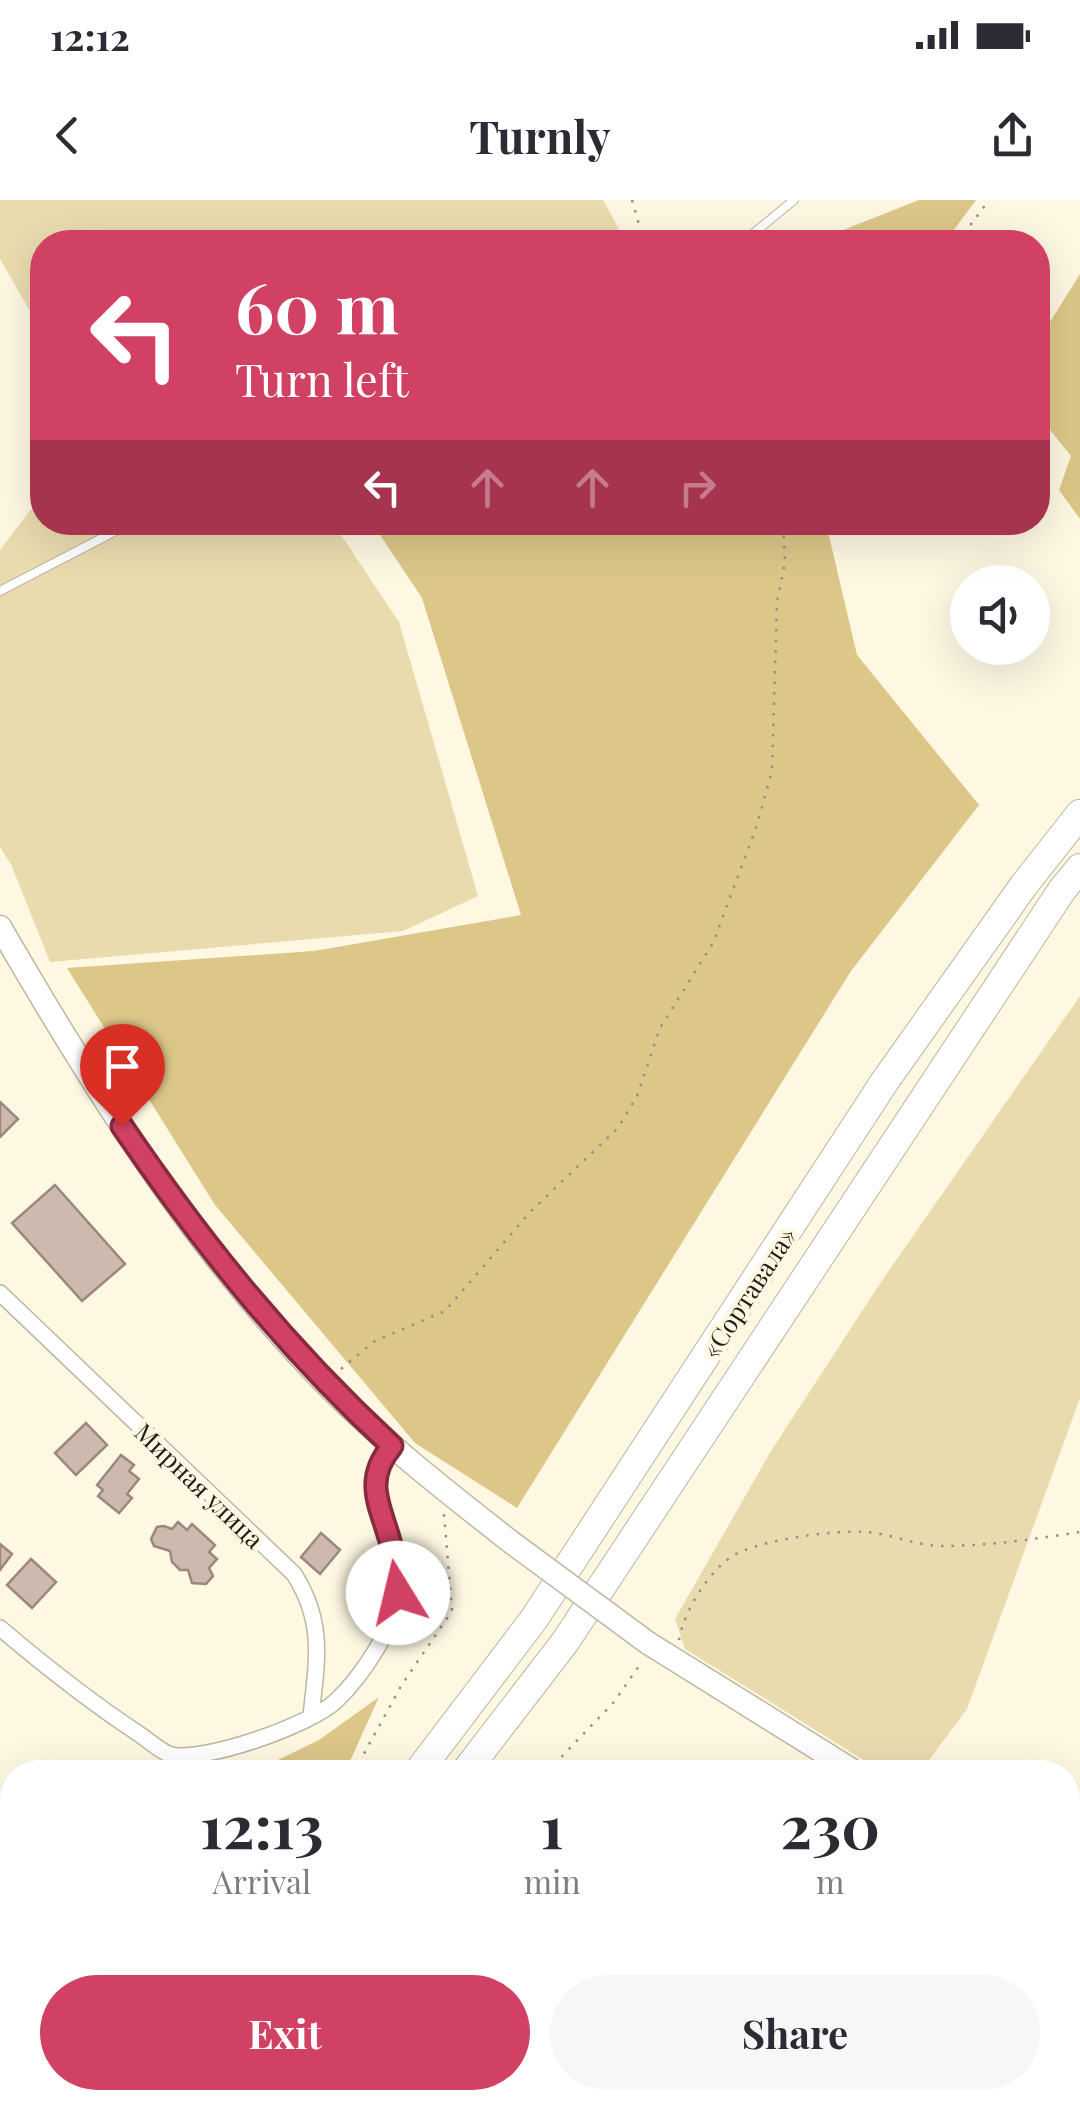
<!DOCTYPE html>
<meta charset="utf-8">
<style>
body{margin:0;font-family:"Playfair Display",serif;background:#f7f7f7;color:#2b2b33;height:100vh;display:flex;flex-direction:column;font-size:38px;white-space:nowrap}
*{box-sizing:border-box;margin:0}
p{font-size:32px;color:#7c7c81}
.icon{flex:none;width:55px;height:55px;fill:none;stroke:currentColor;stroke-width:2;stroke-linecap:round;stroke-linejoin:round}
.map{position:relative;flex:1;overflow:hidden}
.details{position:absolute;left:0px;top:1560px;width:1080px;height:350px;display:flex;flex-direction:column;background:#fff;border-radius:40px 40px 0 0;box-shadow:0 10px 40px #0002}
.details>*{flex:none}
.hud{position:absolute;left:30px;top:30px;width:1020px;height:305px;border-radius:40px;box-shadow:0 10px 40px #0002;background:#d04163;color:#fff;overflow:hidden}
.fabs{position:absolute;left:950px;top:365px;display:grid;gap:20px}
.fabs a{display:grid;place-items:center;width:100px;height:100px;border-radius:50%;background:#fff;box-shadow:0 10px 40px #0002;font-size:50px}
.pin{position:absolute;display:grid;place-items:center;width:85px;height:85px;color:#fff;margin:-102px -42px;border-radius:50% 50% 50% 0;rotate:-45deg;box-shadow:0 0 10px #0007}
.pin .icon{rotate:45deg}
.me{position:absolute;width:110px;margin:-55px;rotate:351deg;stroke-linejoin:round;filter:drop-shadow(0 0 8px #0008)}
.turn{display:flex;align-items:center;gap:35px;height:210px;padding:0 40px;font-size:45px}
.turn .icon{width:130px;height:130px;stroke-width:2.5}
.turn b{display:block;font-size:70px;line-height:85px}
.lanes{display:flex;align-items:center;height:95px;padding:0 40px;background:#0003;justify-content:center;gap:50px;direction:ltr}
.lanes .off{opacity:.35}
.eta{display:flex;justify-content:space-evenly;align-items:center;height:170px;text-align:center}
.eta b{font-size:60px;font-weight:700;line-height:70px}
.button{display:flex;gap:20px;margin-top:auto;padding:20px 40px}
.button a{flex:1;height:115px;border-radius:60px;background:#d04163;color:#fff;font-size:40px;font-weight:700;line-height:115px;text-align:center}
.button a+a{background:#f7f7f7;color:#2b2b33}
.status{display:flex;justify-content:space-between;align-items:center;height:70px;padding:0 50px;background:#fff;direction:ltr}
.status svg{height:28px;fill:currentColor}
header{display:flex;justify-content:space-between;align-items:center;height:130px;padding:0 40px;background:#fff;font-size:45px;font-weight:700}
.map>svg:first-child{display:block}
.green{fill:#eadbaf}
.forest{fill:#dcc789}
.building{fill:#cdb9ae;stroke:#9b877c;stroke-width:2.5}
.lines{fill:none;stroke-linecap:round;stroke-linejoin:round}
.lane-casing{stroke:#bdb6a2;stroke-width:10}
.street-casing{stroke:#bdb6a2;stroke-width:18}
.secondary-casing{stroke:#bdb6a2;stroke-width:25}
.highway-casing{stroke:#bdb6a2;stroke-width:30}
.path{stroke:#969182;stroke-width:2.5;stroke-dasharray:2.5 8;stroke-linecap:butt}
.lane{stroke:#fff;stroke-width:8}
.street{stroke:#fff;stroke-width:15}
.secondary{stroke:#fff;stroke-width:22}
.highway{stroke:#fff;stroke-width:28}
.secondary-bridge-casing{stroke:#bdb6a2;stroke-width:25;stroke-linecap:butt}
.secondary-bridge{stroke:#fff;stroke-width:22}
.route-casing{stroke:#872a40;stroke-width:25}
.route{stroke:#d04163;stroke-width:18}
.labels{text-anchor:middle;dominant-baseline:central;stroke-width:9;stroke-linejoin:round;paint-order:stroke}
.street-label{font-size:25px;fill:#1f1d15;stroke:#fef7e2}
</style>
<div class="status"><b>12:12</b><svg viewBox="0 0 49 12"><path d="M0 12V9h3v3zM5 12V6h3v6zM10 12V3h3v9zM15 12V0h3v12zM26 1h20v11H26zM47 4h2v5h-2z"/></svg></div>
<header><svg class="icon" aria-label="back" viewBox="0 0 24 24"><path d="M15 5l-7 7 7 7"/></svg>Turnly<svg class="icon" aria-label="share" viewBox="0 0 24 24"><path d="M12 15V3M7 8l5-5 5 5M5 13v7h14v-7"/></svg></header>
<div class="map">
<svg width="1080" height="1910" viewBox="0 0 1080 1910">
<rect width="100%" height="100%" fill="#fef7e2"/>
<path class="green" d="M0 0H603L626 42H42V132L0 59Z
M42 295V322L333 323 399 422 478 696 403 731 50 762 11 664 0 647V350Z
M1080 796V1198L967 1509 920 1572H883L685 1449 675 1419 771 1251 881 1082Z"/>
<path class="forest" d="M919 0H976L945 42H813Z
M1080 74V319L1059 290 1071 256 1038 215V141Z
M372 323H826L857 455 979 605 851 771 517 1308 415 1243 215 1005 67 768 314 751 521 715 422 398Z
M379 1497 345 1572H253L319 1540Z
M319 1898H702L690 1910H311Z"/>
<path class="building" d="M0 902 18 919 0 937Z
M55 985 125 1064 82 1101 12 1023Z
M86 1223 107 1245 76 1275 55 1253Z
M121 1255 134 1265 129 1271 139 1279 127 1294 132 1298 119 1313 98 1296 103 1290 97 1285Z
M178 1322 187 1330 192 1324 215 1345 209 1352 217 1359 209 1368 213 1376 206 1384 192 1383 188 1370H180L172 1362 170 1351 154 1346 151 1339 157 1327 164 1326 172 1329Z
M321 1333 340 1350 320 1374 301 1357Z
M0 1344 12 1354 0 1370Z
M31 1359 56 1382 32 1408 7 1385Z"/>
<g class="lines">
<defs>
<path id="lane" d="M743 42 794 0
M0 391 133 322"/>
<path id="street" d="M0 1093 294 1374C325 1423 317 1460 311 1516
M0 1428C46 1467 89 1501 139 1534 148 1540 161 1552 171 1555 206 1562 310 1525 336 1501 361 1477 397 1426 397 1390 398 1337 354 1291 392 1246"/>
<path id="secondary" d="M0 727C94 889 194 1049 326 1184 383 1242 447 1292 511 1342
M648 1443 855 1572
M1068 1745 1080 1758"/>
<path id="highway" d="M418 1572 534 1419 885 881 1024 685 1080 614
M465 1572 565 1442 1062 690 1080 668
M133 1910 145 1898
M180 1910 191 1898"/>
</defs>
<use href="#lane" class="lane-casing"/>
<use href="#street" class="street-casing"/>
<use href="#secondary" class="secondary-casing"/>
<use href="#highway" class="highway-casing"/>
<path class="path" d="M632 0 644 42
M958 42 989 0
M341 1169 375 1141 445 1111 531 1011 618 928 637 896 660 828 713 743 756 628 772 571 777 402 785 362 783 322
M679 1440C684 1411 710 1367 738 1353 768 1339 833 1330 867 1332 892 1334 917 1346 942 1346 987 1346 1035 1339 1080 1332
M354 1572 401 1486 452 1411 444 1314
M547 1572 614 1502 641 1463
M0 1837 12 1849
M13 1910 23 1898
M720 1910 732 1898
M888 1910 896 1898"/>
<use href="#lane" class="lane"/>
<use href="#street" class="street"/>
<use href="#secondary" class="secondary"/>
<use href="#highway" class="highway"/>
<defs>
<path id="secondary-bridge" d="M511 1342 648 1443"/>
</defs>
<use href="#secondary-bridge" class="secondary-bridge-casing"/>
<use href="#secondary-bridge" class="secondary-bridge"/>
</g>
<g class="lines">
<defs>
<path id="route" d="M122 926C203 1045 286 1148 392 1246 360 1284 384 1310 393 1353 396 1366 396 1380 398 1393"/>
</defs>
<use href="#route" class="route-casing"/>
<use href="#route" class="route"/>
</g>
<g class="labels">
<g class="street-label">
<text transform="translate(748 1092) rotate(-57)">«Сортавала»</text>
<text transform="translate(200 1285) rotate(44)">Мирная улица</text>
</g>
</g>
</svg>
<div class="fabs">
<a><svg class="icon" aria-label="sound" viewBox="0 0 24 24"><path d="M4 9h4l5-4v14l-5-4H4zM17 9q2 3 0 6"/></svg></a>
</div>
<div class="pin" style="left:122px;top:926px;background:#d93025"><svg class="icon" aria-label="arrive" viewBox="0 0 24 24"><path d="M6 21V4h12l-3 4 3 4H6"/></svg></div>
<svg class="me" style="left:398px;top:1393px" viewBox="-20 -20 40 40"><circle r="19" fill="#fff"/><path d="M0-13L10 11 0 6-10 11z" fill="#d04163"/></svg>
<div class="hud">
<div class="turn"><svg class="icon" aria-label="left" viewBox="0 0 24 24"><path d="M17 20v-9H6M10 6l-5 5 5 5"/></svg><div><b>60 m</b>Turn left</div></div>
<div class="lanes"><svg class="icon" aria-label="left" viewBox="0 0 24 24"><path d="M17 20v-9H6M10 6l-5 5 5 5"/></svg><svg class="icon off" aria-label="ahead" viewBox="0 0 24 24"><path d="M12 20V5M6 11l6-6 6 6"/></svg><svg class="icon off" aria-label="ahead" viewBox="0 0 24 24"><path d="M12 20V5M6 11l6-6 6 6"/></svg><svg class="icon off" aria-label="right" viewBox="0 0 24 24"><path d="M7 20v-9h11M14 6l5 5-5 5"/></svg></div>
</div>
<section class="details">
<div class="eta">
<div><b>12:13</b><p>Arrival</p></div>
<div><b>1</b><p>min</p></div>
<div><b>230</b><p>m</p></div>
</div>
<div class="button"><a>Exit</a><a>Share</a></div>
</section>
</div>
